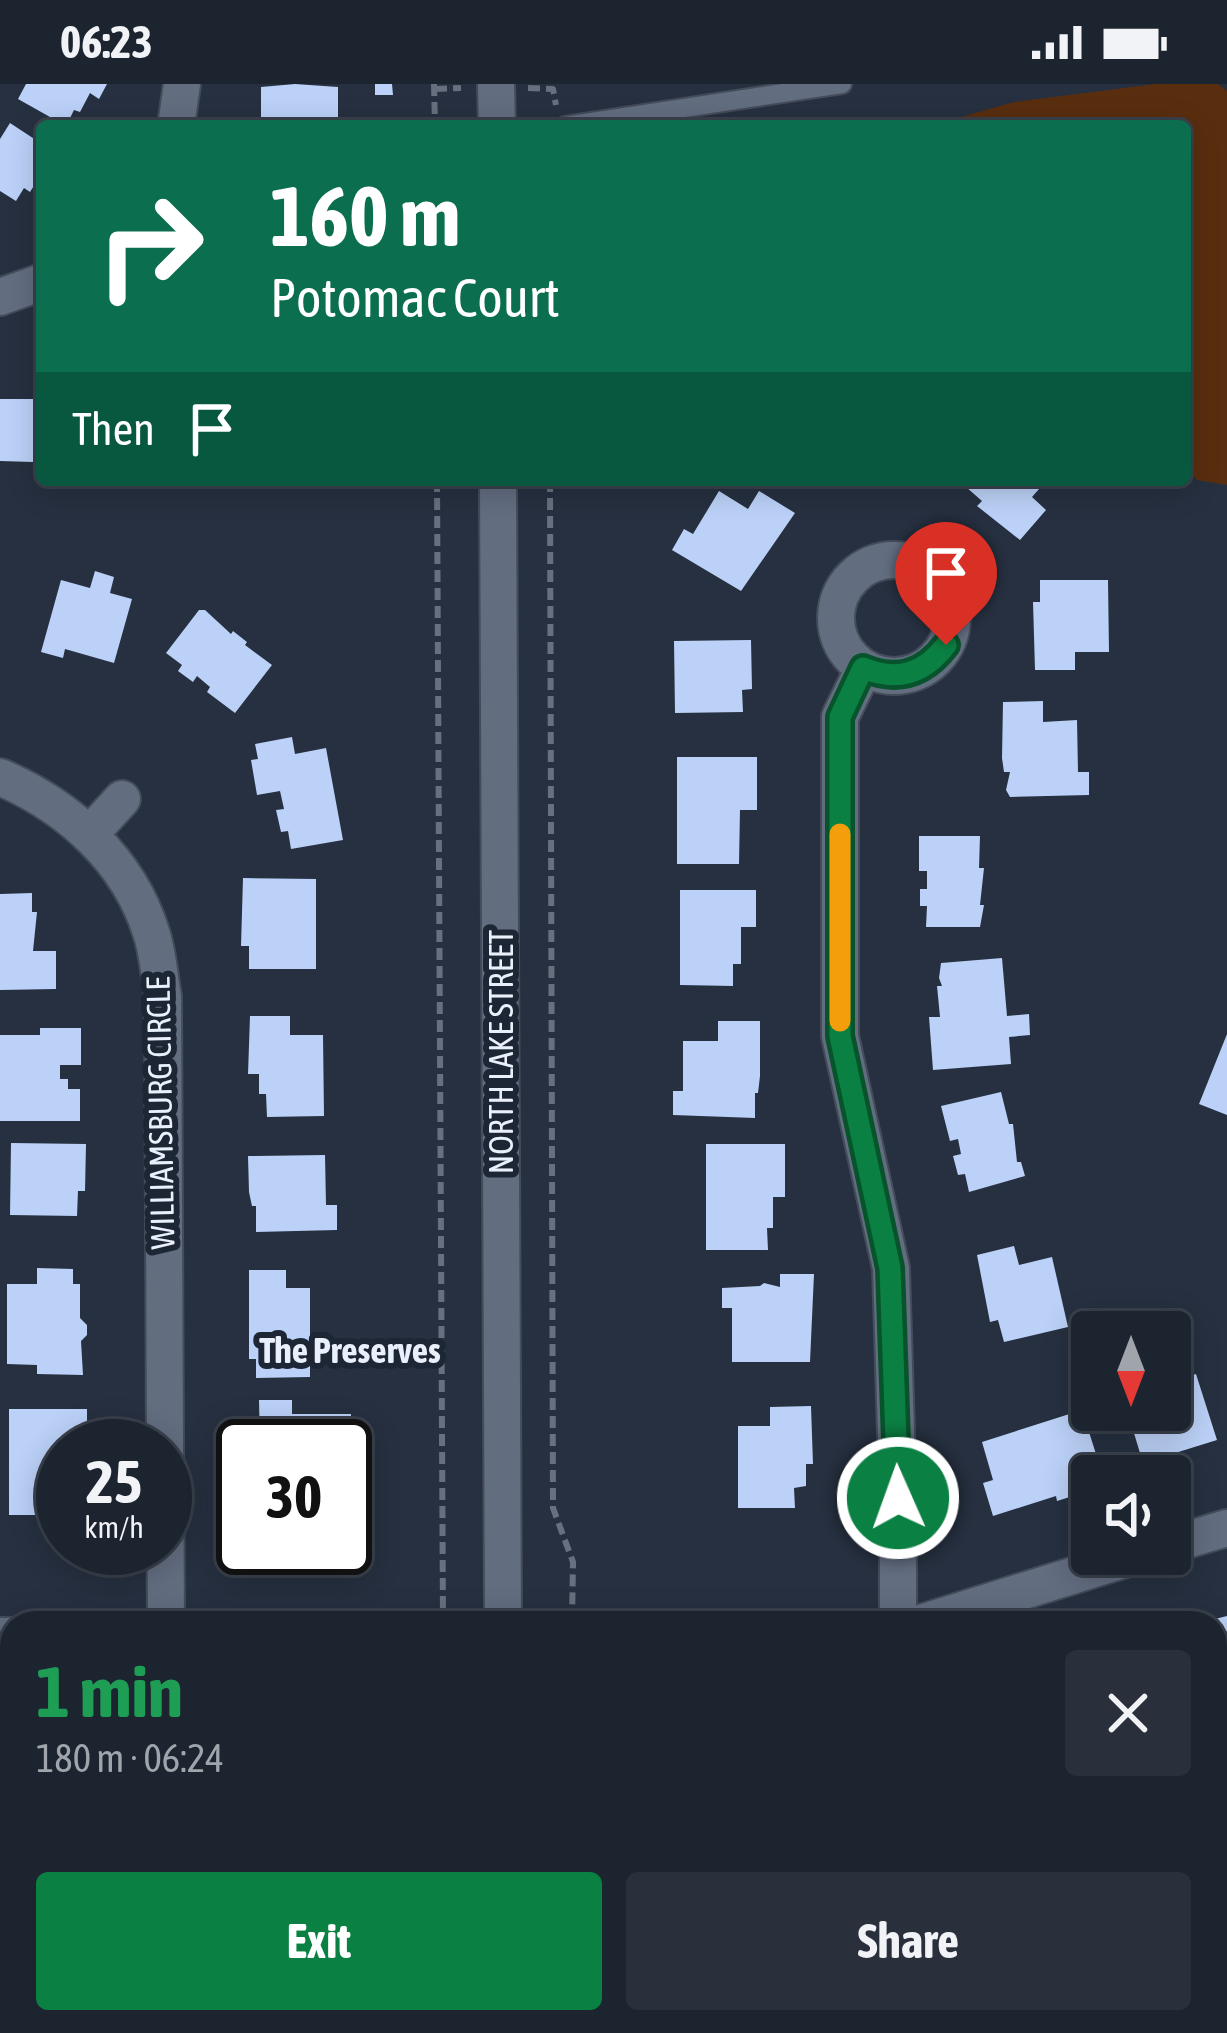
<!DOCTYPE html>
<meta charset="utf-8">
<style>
body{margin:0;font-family:"Asap Condensed",sans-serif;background:#29303c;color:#f1f3f6;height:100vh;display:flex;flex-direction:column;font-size:45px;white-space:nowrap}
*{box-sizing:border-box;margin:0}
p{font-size:39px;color:#a0a4ab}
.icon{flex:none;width:66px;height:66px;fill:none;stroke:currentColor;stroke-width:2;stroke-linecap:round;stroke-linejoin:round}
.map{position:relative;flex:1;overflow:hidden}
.details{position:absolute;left:0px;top:1527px;width:1227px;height:423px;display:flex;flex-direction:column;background:#1c2430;border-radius:36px 36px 0 0;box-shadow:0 6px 30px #0003,0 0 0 3px #3a414c}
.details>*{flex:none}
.guide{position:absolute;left:36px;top:36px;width:1155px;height:366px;border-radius:12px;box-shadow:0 6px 30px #0003,0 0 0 3px #3a414c;background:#0b6e4f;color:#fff;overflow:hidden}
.needle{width:78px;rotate:180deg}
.controls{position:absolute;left:1071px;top:1227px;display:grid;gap:24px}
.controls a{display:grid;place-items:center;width:120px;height:120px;border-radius:12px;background:#1c2430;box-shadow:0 6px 30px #0003,0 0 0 3px #3a414c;font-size:60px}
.speed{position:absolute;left:36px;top:1335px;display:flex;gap:24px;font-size:60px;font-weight:700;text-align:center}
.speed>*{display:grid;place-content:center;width:156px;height:156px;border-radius:50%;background:#1c2430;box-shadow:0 6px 30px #0003,0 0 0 3px #3a414c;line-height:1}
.speed small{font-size:30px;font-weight:400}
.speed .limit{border:6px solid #111;border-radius:18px;background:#fff;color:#111}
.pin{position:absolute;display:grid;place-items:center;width:102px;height:102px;color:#fff;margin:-123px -51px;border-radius:50% 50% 50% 0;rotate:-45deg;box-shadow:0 0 12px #0007}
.pin .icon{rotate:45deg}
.me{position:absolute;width:132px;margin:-66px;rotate:358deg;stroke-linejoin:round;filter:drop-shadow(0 0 9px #0008)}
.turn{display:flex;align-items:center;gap:42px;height:252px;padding:0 36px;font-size:54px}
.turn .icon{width:156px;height:156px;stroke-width:2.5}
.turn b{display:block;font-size:84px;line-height:102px}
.then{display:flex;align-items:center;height:114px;padding:0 36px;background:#0003;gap:24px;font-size:45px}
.round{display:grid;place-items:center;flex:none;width:126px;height:126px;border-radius:12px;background:#29303c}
.head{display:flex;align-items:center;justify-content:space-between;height:204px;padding:0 36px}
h1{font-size:72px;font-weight:700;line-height:90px;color:#1e9e55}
.cta{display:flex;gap:24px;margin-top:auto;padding:24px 36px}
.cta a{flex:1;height:138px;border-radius:12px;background:#0b8043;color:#fff;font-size:48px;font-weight:700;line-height:138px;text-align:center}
.cta a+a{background:#29303c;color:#f1f3f6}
.status{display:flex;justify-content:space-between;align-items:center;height:84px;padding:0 60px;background:#1c2430;direction:ltr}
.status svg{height:33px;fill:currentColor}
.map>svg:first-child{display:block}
.green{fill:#592e0f}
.building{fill:#bbd1f7}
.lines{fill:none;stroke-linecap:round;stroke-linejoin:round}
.service-casing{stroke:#444b59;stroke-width:22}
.minor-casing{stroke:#444b59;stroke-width:40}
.tertiary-casing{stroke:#444b59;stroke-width:40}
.path{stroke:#68707f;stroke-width:6;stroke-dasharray:12 6;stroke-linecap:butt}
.service{stroke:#626d80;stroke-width:18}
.minor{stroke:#626d80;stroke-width:36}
.tertiary{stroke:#626d80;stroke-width:36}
.route-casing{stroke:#07532c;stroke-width:30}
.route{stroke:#0b8043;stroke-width:21}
.slow{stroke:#f59e0b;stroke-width:21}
.labels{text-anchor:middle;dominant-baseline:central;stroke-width:12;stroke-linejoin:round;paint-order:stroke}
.street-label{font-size:33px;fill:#eaf0fb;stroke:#1d2635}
.neighbourhood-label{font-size:36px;font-weight:bold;fill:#eaf0fb;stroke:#1d2635}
</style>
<div class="status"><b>06:23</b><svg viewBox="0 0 49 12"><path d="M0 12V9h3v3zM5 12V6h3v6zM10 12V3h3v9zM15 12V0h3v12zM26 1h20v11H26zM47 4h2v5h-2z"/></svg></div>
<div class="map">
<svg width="1227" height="1949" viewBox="0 0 1227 1949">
<rect width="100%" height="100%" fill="#263040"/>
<path class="green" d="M1156 0H1218L1227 7V401L1197 396 1185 382V42H929L1014 18Z
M1227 1788V1949H605V1938H1215V1791Z"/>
<path class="building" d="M26 0H107L99 15 90 9 80 28 74 26 66 42 18 15Z
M295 0 338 3V42L261 39V3Z
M375 0H392L393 11H375Z
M10 39 42 60V104L35 100 30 108 24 104 16 117 0 107V55Z
M0 315H33V378L0 377Z
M958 396H1047L1032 413 1046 426 1020 456 977 422 982 417Z
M719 407 748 425 759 407 795 429 741 507 672 466 684 445 693 450Z
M95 487 114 493 110 509 132 515 114 579 65 565 63 574 41 568 61 496 90 504Z
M1040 496H1108L1109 568H1075V586H1035L1033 518H1040Z
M199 526H205L231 550 233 547 247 558 245 561 272 581 235 629 207 608 210 603 197 592 193 598 178 587 182 581 166 569Z
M751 556 752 605 742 606 743 628 675 629 674 557Z
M1043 617V638L1077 636 1078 688H1089V711L1010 713 1006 706 1010 688H1004L1002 674 1003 618Z
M292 653 295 670 326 664 343 756 291 765 288 747 281 748 276 726 284 725 280 707 257 711 251 676 258 675 255 660Z
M677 673H757V726H740L739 780H677Z
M919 752H980L979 784H984L980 821H984L980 843H926L927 822H920V805H927V787H919Z
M243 794 316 795V885H249V862H241Z
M680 806H756V843H741V880H733V902L680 901Z
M32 809V828H37L33 867H56V905L0 906V810Z
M1002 874 1007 932 1029 930 1030 951 1009 953 1011 980 933 986 929 933H940L937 902H942L939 894 941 879Z
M250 932H290V951H323L324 1032 267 1033 266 1010H259V990H248Z
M718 937H760V992L758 1009H755V1034L673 1031V1007H683V957H718Z
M40 944H81V981H60V995H68V1005H80V1037H0V951H40Z
M1227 950V1031L1199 1020Z
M1001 1008 1009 1040H1013L1017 1078H1021L1025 1092 969 1108 965 1090 958 1091 953 1072 961 1070 958 1055 950 1057 941 1022Z
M11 1059 86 1060 85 1107H78L77 1132 10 1131Z
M706 1060H785V1113H773V1144H767L768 1166H706Z
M325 1071 326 1121H337V1146L256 1148V1122H252L249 1108 248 1072Z
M1014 1162 1019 1181 1052 1173 1068 1243 1004 1258 998 1236 990 1238 977 1171Z
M37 1184 73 1185V1200H80V1234L87 1241V1251L81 1257 83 1291 37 1290V1281L7 1280V1200H37Z
M249 1186H286V1204H310V1293L256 1294V1275H249Z
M780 1190H814L810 1278H732V1224H722V1204L760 1202 764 1199 780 1203Z
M1196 1290 1217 1356 1143 1379 1127 1326H1170V1298Z
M259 1316H292V1330H351V1353H340V1362H260Z
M811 1322 813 1380H806V1402L794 1404 795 1424H738V1342H770V1323Z
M9 1325H87V1362H63V1431H9Z
M1082 1326 1103 1392H1092V1406L1057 1417 1056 1412 993 1432 983 1399 993 1396 982 1358Z
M1227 1532V1615L1215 1619V1535Z
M6 1703H12V1782H7Z
M38 1938H85V1949H37Z"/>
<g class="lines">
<defs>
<path id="service" d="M565 42 842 0"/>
<path id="minor" d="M176 42 182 0
M0 213 42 198
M836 534a58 58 0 1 1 116 0a58 58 0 1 1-116 0Z
M864 584 840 633V952L891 1184 898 1414V1539
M0 693C68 722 128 775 151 848 158 868 159 891 163 912L165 1362
M89 751 122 715
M165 1364 166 1539
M1170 1461 1227 1444
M921 1539 1142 1470
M0 1552H12
M166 1938V1949"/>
<path id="tertiary" d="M496 0 497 42
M498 396 503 1539
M505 1938V1949"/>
</defs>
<use href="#service" class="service-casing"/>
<use href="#minor" class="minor-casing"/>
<use href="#tertiary" class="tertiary-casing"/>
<path class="path" d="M434 0 435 42
M528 4 553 5 556 21
M435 5 461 4
M437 396 443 1539
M550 396 553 1424 573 1478 572 1539
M435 1938V1949
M569 1938V1949"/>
<use href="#service" class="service"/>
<use href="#minor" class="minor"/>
<use href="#tertiary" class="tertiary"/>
</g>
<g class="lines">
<defs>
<path id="route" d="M898 1414 890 1184 840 952V633L863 584C897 598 924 590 946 561"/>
</defs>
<use href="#route" class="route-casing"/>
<use href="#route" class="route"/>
<path class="slow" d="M840 750V937"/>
</g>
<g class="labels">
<g class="street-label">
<text transform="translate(501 968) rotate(-90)">NORTH LAKE STREET</text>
<text transform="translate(160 1029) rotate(-91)">WILLIAMSBURG CIRCLE</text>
</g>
<g class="neighbourhood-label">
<text x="350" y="1266">The Preserves</text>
</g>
</g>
</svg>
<div class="controls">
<a><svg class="needle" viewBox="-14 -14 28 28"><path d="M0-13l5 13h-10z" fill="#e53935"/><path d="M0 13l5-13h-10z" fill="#a0a4ab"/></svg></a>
<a><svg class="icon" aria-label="sound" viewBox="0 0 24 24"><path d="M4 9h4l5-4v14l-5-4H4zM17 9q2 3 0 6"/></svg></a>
</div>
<div class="speed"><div>25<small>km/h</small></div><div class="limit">30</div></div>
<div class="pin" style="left:946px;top:561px;background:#d93025"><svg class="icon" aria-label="arrive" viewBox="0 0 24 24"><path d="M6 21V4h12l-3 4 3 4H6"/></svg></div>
<svg class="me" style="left:898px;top:1414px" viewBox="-20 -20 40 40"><circle r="17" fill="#0b8043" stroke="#fff" stroke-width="3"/><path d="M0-11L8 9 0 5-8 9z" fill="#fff"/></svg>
<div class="guide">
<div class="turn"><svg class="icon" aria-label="right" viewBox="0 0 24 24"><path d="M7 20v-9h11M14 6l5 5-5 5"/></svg><div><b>160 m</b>Potomac Court</div></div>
<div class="then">Then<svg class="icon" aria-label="arrive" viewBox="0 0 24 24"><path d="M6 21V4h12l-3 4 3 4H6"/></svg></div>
</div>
<section class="details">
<div class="head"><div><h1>1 min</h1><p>180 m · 06:24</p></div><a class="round"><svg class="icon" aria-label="close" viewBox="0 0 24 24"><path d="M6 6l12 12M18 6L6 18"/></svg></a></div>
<div class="cta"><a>Exit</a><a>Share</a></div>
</section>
</div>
